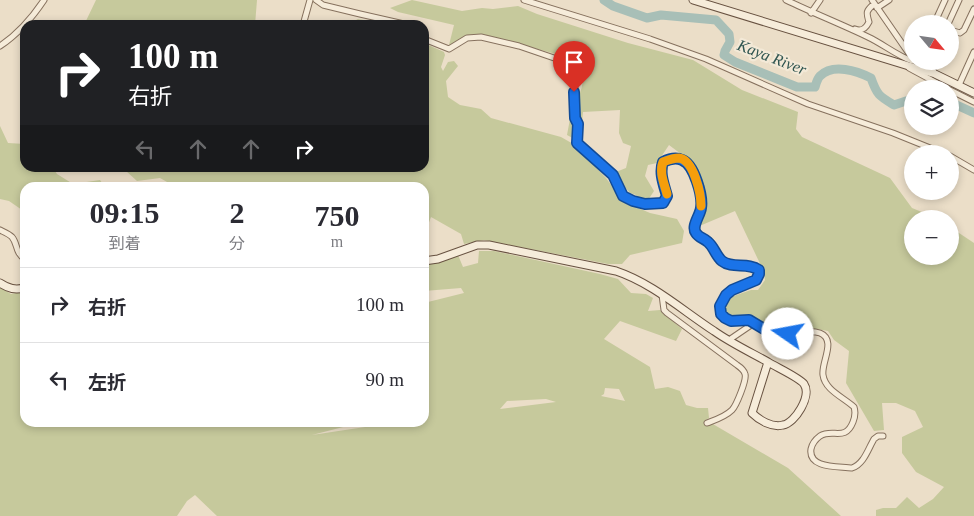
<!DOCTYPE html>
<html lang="ja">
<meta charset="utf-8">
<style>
body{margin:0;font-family:"Times New Roman","Noto Sans JP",serif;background:#f7f7f7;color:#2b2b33;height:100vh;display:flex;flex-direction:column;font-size:19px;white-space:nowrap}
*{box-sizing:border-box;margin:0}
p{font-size:16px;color:#7c7c81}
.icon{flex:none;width:28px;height:28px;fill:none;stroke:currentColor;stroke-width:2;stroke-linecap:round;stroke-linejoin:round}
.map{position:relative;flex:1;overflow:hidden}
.panel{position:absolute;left:20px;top:182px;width:409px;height:245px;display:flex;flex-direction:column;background:#fff;border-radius:15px;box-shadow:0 2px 8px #0003}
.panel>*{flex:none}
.banner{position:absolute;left:20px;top:20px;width:409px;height:152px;border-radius:15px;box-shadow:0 2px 8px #0003;background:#202124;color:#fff;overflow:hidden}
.needle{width:32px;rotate:119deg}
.buttons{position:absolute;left:904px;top:15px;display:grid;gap:10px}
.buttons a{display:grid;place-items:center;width:55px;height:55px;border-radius:50%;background:#fff;box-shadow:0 2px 8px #0003;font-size:25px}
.pin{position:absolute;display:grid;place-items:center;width:42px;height:42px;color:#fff;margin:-51px -21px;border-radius:50% 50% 50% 0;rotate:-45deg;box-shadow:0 0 5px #0007}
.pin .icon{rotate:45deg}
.me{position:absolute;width:55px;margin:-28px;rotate:282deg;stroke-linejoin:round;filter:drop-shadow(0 0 4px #0008)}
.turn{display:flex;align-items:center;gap:18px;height:105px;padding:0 25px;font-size:22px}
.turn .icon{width:65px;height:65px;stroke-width:2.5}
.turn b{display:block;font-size:35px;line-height:42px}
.lanes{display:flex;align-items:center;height:48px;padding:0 25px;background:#0003;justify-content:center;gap:25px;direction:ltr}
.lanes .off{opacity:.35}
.eta{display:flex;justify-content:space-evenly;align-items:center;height:85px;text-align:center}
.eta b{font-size:30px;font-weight:800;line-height:35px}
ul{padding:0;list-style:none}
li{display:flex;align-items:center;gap:15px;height:75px;padding:0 25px;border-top:1px solid #e1e1e2}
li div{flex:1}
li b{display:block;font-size:19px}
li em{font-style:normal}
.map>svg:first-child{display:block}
.green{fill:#c6c99c;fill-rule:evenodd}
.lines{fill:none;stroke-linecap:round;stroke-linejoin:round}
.river{stroke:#a8bfb7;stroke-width:9}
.street-casing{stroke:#86715e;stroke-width:7}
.secondary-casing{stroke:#685241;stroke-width:9}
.street{stroke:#f6ecda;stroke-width:5}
.secondary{stroke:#f6ecda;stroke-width:7}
.route-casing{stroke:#114b97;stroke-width:12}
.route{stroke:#1a73e8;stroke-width:9}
.slow{stroke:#f59e0b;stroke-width:9}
.labels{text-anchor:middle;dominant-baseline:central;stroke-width:4.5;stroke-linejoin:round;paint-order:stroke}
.water-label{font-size:16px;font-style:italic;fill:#315651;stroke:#f3e9d7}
</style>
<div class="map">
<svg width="974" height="516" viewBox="0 0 974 516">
<rect width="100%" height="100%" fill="#ebdec8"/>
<path class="green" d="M96 0H257L255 25H84Z
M412 0 462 11 482 8 493 9 518 6 537 14 628 43 693 60 742 90 798 112 796 129 802 137 890 178 912 208 939 219H912V256H950V227L974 243V516H876V510L883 508H896L907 497 919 508 933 499 944 487 916 472 902 453V437L923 427 915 411 896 403H882L884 430 874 431 846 383 849 351 834 340 828 331 817 329 766 337C759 330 750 325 743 317H727L718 312 725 299 751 290H758L765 280 764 272 735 211 690 230 700 210 699 196 681 154 669 145 657 163 648 165 645 176 654 191 648 200 640 199 636 195 630 193 622 184 611 180 609 177 616 172 626 168 631 146 623 143 619 133 620 110 583 112 580 142 567 135C568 130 569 124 570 119 575 100 588 86 581 66L563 56 482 34 468 35 456 43 449 45 454 25 398 12 390 8Z
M358 19 392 25H346Z
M424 43 444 52 445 55 441 67 443 71 448 62 454 61 458 66 446 81 448 97 460 105 481 109 491 118 561 137 575 145 606 178 618 194 629 204 650 213 677 219 684 231 682 243 630 255 622 264H608L484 240 464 244 461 234 431 217 424 236V188L176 187 160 178 137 181 126 171V168H424Z
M0 126 8 143 25 144V168H53L57 174 73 184 100 180 105 187 25 188V212L9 201 0 199Z
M479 251H494L600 274 618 279 631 293 646 294 653 298 648 311 660 310 682 329 676 341 620 321 604 339 650 367 655 389 668 387 680 391 686 405 697 408H708L709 418 706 420 788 468 841 516H217L195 495 187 501 177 516H0V287L11 294 25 291V422H424V303L464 293 461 288 424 291V266L458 255 463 267 478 263ZM605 388 619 389 625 401 601 396 604 394ZM546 399 556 402 500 409 507 401ZM354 424 365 427 312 435 347 426Z"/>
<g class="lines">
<path class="river" d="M604 0 613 6 647 18 661 15 716 20 729 34 730 42 725 51 724 55 735 62 797 87H815C816 84 817 79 820 76 833 63 857 71 871 78 877 95 879 96 894 105L912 99
M950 102 974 113"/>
<defs>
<path id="street" d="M316 0 323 5 360 14 404 24 405 25
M524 0 650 39 706 59 808 104 893 133 945 154
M786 0C813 13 841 24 868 37 883 44 896 55 912 61
M872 0 910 55 912 61
M877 8 889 0
M811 13 820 0
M934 24 945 0
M948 24 959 0
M303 25 310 0
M855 29C862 32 866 28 869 22 866 12 866 11 874 4
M950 30 960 33 964 30 974 9
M424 39 449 49 467 38 481 37 519 46 557 59 574 67 577 73 574 93 575 118 578 124 577 143 613 175 623 196 633 201 645 204 663 203 667 197C664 185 659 173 663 161 669 159 676 157 682 160 694 165 703 196 701 208 700 216 691 226 696 233 699 238 704 238 708 242 716 249 717 261 729 264 739 267 749 263 759 270 759 272 760 275 759 277 755 285 732 286 724 298 722 302 720 305 720 309 721 326 738 318 748 320 757 322 765 331 775 334 789 337 806 328 820 333 837 340 821 362 823 375 825 390 843 397 854 407 856 413 855 417 853 422 845 442 833 428 820 436 816 439 812 444 811 449 808 469 839 466 852 468 864 464 868 449 874 439L878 436H883
M0 46C18 34 32 18 44 0
M914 61 933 70 935 74
M909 68 948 89
M959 85 974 52
M950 90 974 102
M950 156 974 170
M0 230C4 232 9 234 12 237 18 244 15 253 25 259
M662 295 664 310 667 313 737 365C740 367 744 370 745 374 747 380 736 406 732 410 725 417 715 420 707 423
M729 340 754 323"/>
<path id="secondary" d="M693 0 935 74 974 93
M424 261 438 259 477 245H489L616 271C652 283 682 310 714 331 731 343 750 352 768 362
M0 283C9 289 15 290 25 288
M768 362C776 367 800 378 804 384 812 396 795 423 783 425 772 428 759 420 752 413Z"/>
</defs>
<use href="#street" class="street-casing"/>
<use href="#secondary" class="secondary-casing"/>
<use href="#street" class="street"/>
<use href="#secondary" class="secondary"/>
</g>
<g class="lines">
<defs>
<path id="route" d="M574 92 575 118 578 124 577 143 613 175 623 196 633 201 645 204 663 203 667 196C664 185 659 173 663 162 669 159 676 157 682 160 694 164 703 196 701 208 700 216 691 226 696 233 699 238 704 238 708 242 714 247 716 256 722 261 732 269 748 262 759 270V274L756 280 732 290 726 295 720 306 721 314 725 318 731 321 749 320 769 332 776 334H788"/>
</defs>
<use href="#route" class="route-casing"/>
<use href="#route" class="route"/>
<path class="slow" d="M667 194C664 183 659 172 663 162 668 160 674 158 679 158 694 160 701 194 701 206"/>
</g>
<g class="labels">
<g class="water-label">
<text transform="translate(772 57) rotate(21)">Kaya River</text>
</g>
</g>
</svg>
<div class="buttons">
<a><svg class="needle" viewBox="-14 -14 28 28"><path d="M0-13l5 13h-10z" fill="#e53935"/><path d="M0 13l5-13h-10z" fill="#7c7c81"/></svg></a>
<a><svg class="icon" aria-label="layers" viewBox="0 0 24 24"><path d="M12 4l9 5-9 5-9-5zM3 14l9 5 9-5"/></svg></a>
<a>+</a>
<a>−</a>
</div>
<div class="pin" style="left:574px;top:92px;background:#d93025"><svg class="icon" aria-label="arrive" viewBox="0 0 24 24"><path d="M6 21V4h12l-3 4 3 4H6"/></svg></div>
<svg class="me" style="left:788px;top:334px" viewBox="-20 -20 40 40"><circle r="19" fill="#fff"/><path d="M0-13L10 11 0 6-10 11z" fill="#1a73e8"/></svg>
<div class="banner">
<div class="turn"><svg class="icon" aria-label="right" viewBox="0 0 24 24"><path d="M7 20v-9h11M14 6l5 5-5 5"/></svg><div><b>100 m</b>右折</div></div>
<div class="lanes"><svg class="icon off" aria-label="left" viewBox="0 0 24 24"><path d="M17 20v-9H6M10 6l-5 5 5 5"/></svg><svg class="icon off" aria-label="ahead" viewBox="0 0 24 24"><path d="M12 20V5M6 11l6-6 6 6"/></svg><svg class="icon off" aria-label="ahead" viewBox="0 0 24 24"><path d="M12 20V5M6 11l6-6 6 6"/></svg><svg class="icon" aria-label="right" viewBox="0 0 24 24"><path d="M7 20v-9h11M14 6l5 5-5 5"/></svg></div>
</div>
<section class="panel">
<div class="eta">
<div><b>09:15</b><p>到着</p></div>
<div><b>2</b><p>分</p></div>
<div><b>750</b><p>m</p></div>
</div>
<ul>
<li><svg class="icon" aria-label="right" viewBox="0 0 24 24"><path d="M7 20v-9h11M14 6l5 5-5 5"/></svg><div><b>右折</b></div><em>100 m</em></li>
<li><svg class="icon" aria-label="left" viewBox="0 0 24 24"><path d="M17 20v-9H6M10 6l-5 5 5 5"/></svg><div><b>左折</b></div><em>90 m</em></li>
</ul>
</section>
</div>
